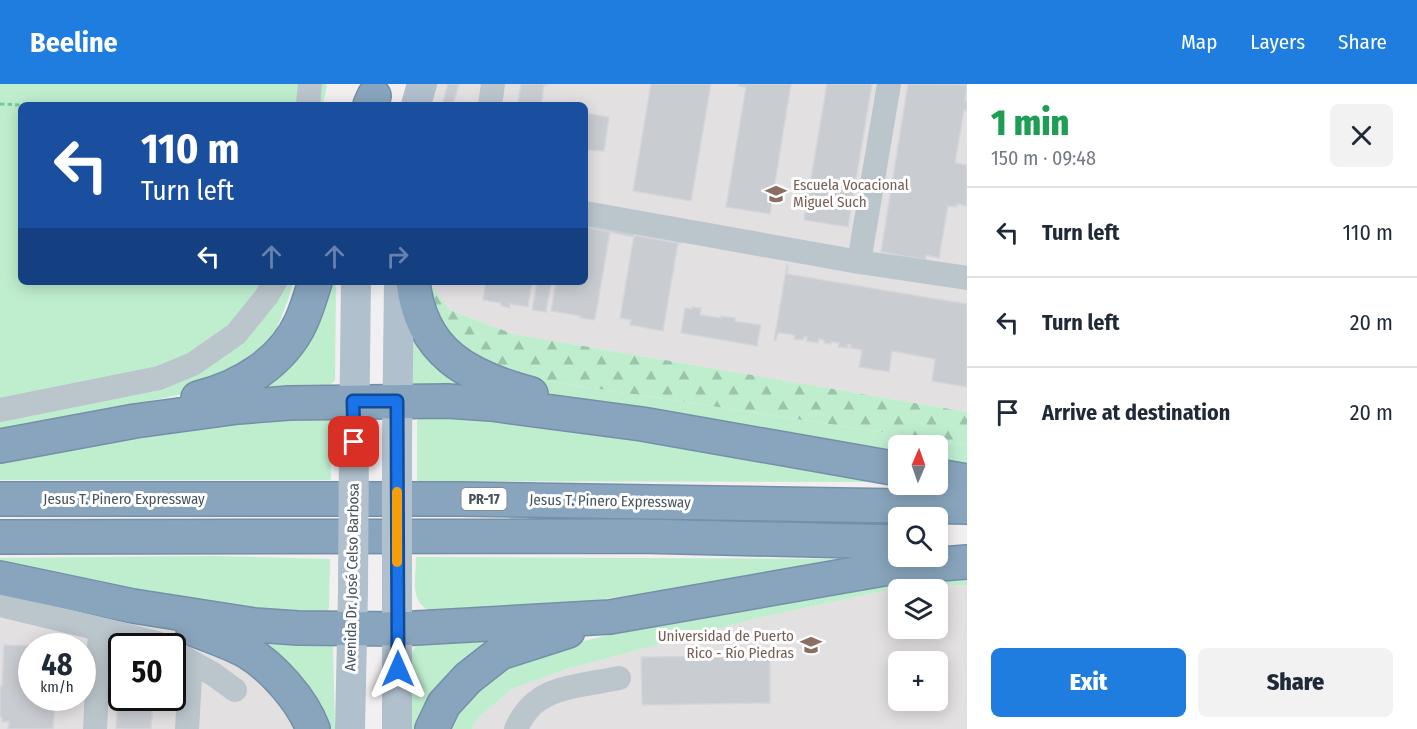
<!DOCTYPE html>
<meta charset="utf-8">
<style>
body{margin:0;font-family:"Fira Sans Condensed",sans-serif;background:#f2f2f3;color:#1f2937;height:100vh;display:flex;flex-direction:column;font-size:22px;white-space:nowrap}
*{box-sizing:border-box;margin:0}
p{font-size:20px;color:#747a83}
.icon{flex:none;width:33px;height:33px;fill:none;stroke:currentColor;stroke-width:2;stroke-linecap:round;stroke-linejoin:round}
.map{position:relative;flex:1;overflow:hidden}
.panel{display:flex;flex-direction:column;background:#fff;width:450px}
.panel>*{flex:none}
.top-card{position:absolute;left:18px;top:18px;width:570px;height:183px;border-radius:9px;box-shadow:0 3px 15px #0003;background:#1a4fa0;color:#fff;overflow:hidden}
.needle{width:39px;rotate:2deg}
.controls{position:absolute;left:888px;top:351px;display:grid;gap:12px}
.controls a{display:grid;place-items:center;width:60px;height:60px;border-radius:9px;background:#fff;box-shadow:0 3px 15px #0003;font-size:30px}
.speed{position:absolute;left:18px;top:549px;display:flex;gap:12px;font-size:30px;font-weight:700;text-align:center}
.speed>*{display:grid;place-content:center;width:78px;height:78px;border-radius:50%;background:#fff;box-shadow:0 3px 15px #0003;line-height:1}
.speed small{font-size:15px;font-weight:400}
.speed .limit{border:3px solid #111;border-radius:9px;background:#fff;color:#111}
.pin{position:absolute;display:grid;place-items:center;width:51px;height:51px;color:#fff;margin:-26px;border-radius:12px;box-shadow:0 3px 9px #0006}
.me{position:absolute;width:66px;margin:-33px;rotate:0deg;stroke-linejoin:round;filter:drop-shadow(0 0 4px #0008)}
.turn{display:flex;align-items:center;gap:21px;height:126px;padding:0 24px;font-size:27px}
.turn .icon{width:78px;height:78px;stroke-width:2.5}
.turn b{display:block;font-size:42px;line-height:51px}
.lanes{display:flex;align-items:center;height:57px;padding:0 24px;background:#0003;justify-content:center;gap:30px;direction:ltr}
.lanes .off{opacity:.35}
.round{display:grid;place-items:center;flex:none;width:63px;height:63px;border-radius:9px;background:#f2f2f3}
.head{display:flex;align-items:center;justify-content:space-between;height:102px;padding:0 24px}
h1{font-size:36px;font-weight:800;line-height:45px;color:#1e9e55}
.primary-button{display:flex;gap:12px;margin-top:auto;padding:12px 24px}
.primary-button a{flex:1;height:69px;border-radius:9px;background:#1e7dde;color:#fff;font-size:24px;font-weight:800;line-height:69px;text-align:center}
.primary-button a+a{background:#f2f2f3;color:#1f2937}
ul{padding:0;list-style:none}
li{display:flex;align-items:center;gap:18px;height:90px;padding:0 24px;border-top:2px solid #e0e1e3}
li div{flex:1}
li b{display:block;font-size:22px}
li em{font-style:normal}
header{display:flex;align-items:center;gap:36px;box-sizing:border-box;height:84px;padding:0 30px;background:#1e7dde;color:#fff}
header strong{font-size:28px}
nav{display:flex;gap:33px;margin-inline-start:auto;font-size:21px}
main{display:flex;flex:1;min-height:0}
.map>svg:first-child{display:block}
.education{fill:#e3e0e1;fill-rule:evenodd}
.grass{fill:#bfeecf}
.forest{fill:url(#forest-firs)}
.building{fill:#c9cdd2;stroke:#d4d6db;stroke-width:1.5}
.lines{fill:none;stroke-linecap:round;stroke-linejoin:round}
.highway-casing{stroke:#7490a9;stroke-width:36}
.path{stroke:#78cb9d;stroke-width:3;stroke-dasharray:4.5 3;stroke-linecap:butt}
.minor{stroke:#bbc5cc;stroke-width:24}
.major{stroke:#b0c0cd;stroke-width:30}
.highway{stroke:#88a5bd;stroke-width:33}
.major-bridge{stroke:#b0c0cd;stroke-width:30}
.route-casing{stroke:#114b97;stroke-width:15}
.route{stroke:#1a73e8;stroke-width:10}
.slow{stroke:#f59e0b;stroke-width:10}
.labels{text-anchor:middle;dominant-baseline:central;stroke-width:6;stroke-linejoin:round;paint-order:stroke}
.shield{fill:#fff;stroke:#7f878d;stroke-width:1.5}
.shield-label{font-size:14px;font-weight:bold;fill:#48545c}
.education-label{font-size:15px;fill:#785e54;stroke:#fff;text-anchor:start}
.street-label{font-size:15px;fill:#48545c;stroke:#fff}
</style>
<header>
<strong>Beeline</strong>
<nav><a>Map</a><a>Layers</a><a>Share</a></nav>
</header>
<main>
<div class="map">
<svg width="967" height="645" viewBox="0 0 967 645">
<defs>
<pattern id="forest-firs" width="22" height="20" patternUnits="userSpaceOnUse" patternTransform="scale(1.5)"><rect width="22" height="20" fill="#bfeecf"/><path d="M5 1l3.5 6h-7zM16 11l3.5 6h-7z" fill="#9dc3ab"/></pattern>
</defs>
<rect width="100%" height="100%" fill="#f2eff0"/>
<path class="education" d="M433 0H967V328L513 250 450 226 429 198H585V21H427Z
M967 501V645H472L478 634 512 605 567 585 754 535 907 502ZM898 506H938V544H898ZM898 578H938V616H898Z
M0 503 174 544 222 565 265 592 302 645H0ZM32 562H82V614H32ZM122 562H172V614H122Z"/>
<path class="grass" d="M0 0H327L323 21H21V198H293L288 216 268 266 192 308 0 349Z
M325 198H336L335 297 324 305 244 309Z
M430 217 505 286 540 296 967 361V391L938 386V362H898V379L514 303 455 273Z
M410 235 482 304 413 302 410 296Z
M426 329 539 339 873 394V398L417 397V337L421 332Z
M330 331 331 396H0V375L173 344Z
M215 472 330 475 329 524 325 530 256 527 0 488V474Z
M416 473 862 475V480L567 520 435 529C408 520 416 497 416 473Z
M967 484V501L907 502 754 535 567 585 512 605 478 634 472 645H442L486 595 550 565 751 517Z
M505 551 423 645H411L412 569 417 559Z
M248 556 333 560 335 645H322Z"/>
<path class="forest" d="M429 198 450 226 513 250 967 328V361L540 296 505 286 473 268 444 245 430 217Z"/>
<path class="building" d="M448 0H459L453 21H442Z
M521 0H548L544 1 541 21H508V18L518 19Z
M651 0H711L691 117 633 107Z
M739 0H791L770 130 726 123 746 3 739 2Z
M827 0H872L848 143 804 136Z
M908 0 967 1 965 17H967V27L964 26 955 79 967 81V122L957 120V123L948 122 939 174 926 171V176L881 168Z
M585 29 609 33 604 67 585 66Z
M585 136 682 152 681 159 634 151V153L585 143Z
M585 143 610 148 595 235 593 236 580 234 581 232 551 227 556 198H585Z
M634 151 678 159 663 247 630 241 631 236 620 234Z
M787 181 788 182 787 190 967 220V303L932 297 935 275 892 267 889 288 859 283 862 266 850 264 851 261 848 260V264L838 263 839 259 831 257V260L824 259V256L819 255 818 259 806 257 807 253H804L803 256 794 255 795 251 778 249 776 256H774Z
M486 198H532L528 223 510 220V224L501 222V219L483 216Z
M537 198 551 200 546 228 532 226Z
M692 223 701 224 700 231 721 234V232L735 234V237L761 241 757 262 681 249 685 224 692 225Z
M4 561 41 562H32V614H55L53 645H8L9 638H2V633H0V602H2Z
M121 571 122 614H153L151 645H116Z
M770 572V619L642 621 641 573Z"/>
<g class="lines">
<defs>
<path id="highway" d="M370 21 374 12
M413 198C421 269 468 293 531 310
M198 314C240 304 282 279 301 238 307 225 311 211 315 198
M0 362 135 337 238 323 289 319 447 317 491 320 642 340 898 385
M938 392 967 397
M0 415H459L967 423
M0 453 640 452 898 458
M0 494 133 522 254 541 298 544 398 545 610 533 889 484 967 478
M193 545C211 552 229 558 246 567 273 583 302 616 313 645
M432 645 444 620 468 594 500 569 568 547"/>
</defs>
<use href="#highway" class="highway-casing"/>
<path class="path" d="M0 20 21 21"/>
<path class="minor" d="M308 21 310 0
M490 21 493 0
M585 129 859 178 967 194
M859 178 889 0
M0 326 159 294 193 280 236 250 266 213 275 198
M0 521 100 545 95 645
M100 545 157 559 164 562
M172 567 213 590 235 606
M187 645 191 578
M516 645C521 634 529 622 540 615 559 602 596 599 619 594"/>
<path class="major" d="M416 21 422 0
M354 358 356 198
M397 358 399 198
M397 504V645
M350 645 353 506"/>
<use href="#highway" class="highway"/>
<path class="major-bridge" d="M397 358V504
M353 506 354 358"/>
</g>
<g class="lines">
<defs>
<path id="route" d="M354 358 353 317H397L398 585"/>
</defs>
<use href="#route" class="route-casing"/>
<use href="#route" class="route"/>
<path class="slow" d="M397 408V478"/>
</g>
<defs>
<symbol id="school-bare" viewBox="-9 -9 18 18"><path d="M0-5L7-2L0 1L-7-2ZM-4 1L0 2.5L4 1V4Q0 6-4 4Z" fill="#8d6e63" stroke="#fff" stroke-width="2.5" paint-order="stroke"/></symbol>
<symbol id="university-bare" viewBox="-9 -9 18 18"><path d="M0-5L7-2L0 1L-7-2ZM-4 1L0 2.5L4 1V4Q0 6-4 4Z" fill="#8d6e63" stroke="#fff" stroke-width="2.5" paint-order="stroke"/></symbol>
</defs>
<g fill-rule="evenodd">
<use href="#school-bare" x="761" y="95" width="30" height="30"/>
<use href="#university-bare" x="796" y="546" width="30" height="30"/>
</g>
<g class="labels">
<rect class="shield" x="461.5" y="404" width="45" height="22" rx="4.5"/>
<g class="shield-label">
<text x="484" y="415">PR-17</text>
</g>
<g class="education-label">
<text x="793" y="101">Escuela Vocacional<tspan x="793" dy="17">Miguel Such</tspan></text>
<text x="794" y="552" text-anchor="end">Universidad de Puerto<tspan x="794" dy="17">Rico - Río Piedras</tspan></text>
</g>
<g class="street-label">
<text x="124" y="415">Jesus T. Pinero Expressway</text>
<text transform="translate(610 417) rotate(1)">Jesus T. Pinero Expressway</text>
<text transform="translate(352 493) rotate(-89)">Avenida Dr. José Celso Barbosa</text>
</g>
</g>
</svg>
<div class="controls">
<a><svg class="needle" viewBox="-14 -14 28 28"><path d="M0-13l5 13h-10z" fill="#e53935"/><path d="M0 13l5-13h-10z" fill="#747a83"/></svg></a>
<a><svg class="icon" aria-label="search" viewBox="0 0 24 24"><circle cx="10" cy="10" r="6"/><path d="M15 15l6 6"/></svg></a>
<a><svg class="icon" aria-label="layers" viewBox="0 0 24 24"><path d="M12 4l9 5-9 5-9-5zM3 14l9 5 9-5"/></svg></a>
<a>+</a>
</div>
<div class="speed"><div>48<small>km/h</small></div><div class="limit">50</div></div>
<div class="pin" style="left:354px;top:358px;background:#d93025"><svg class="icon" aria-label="arrive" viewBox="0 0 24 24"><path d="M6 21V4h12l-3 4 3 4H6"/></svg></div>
<svg class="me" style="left:398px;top:585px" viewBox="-20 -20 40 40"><path d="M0-17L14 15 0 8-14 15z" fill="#1a73e8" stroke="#fff" stroke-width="4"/></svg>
<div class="top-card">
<div class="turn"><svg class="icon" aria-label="left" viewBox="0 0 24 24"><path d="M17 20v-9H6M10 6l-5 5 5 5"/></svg><div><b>110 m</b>Turn left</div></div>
<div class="lanes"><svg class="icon" aria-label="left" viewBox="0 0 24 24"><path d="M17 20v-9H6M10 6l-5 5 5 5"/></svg><svg class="icon off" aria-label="ahead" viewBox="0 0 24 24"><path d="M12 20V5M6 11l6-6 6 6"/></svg><svg class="icon off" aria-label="ahead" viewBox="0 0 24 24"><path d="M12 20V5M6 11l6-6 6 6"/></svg><svg class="icon off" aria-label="right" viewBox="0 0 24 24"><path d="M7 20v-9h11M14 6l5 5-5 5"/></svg></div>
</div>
</div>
<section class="panel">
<div class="head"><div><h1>1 min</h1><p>150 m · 09:48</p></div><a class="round"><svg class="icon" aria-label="close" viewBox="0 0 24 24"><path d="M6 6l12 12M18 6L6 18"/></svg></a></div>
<ul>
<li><svg class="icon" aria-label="left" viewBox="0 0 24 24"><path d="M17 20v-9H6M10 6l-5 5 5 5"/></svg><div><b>Turn left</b></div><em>110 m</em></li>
<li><svg class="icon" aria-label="left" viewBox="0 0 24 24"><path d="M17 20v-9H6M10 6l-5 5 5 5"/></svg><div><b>Turn left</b></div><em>20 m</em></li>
<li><svg class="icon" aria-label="arrive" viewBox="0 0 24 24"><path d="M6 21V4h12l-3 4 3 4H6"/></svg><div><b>Arrive at destination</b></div><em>20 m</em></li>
</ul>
<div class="primary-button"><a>Exit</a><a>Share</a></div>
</section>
</main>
